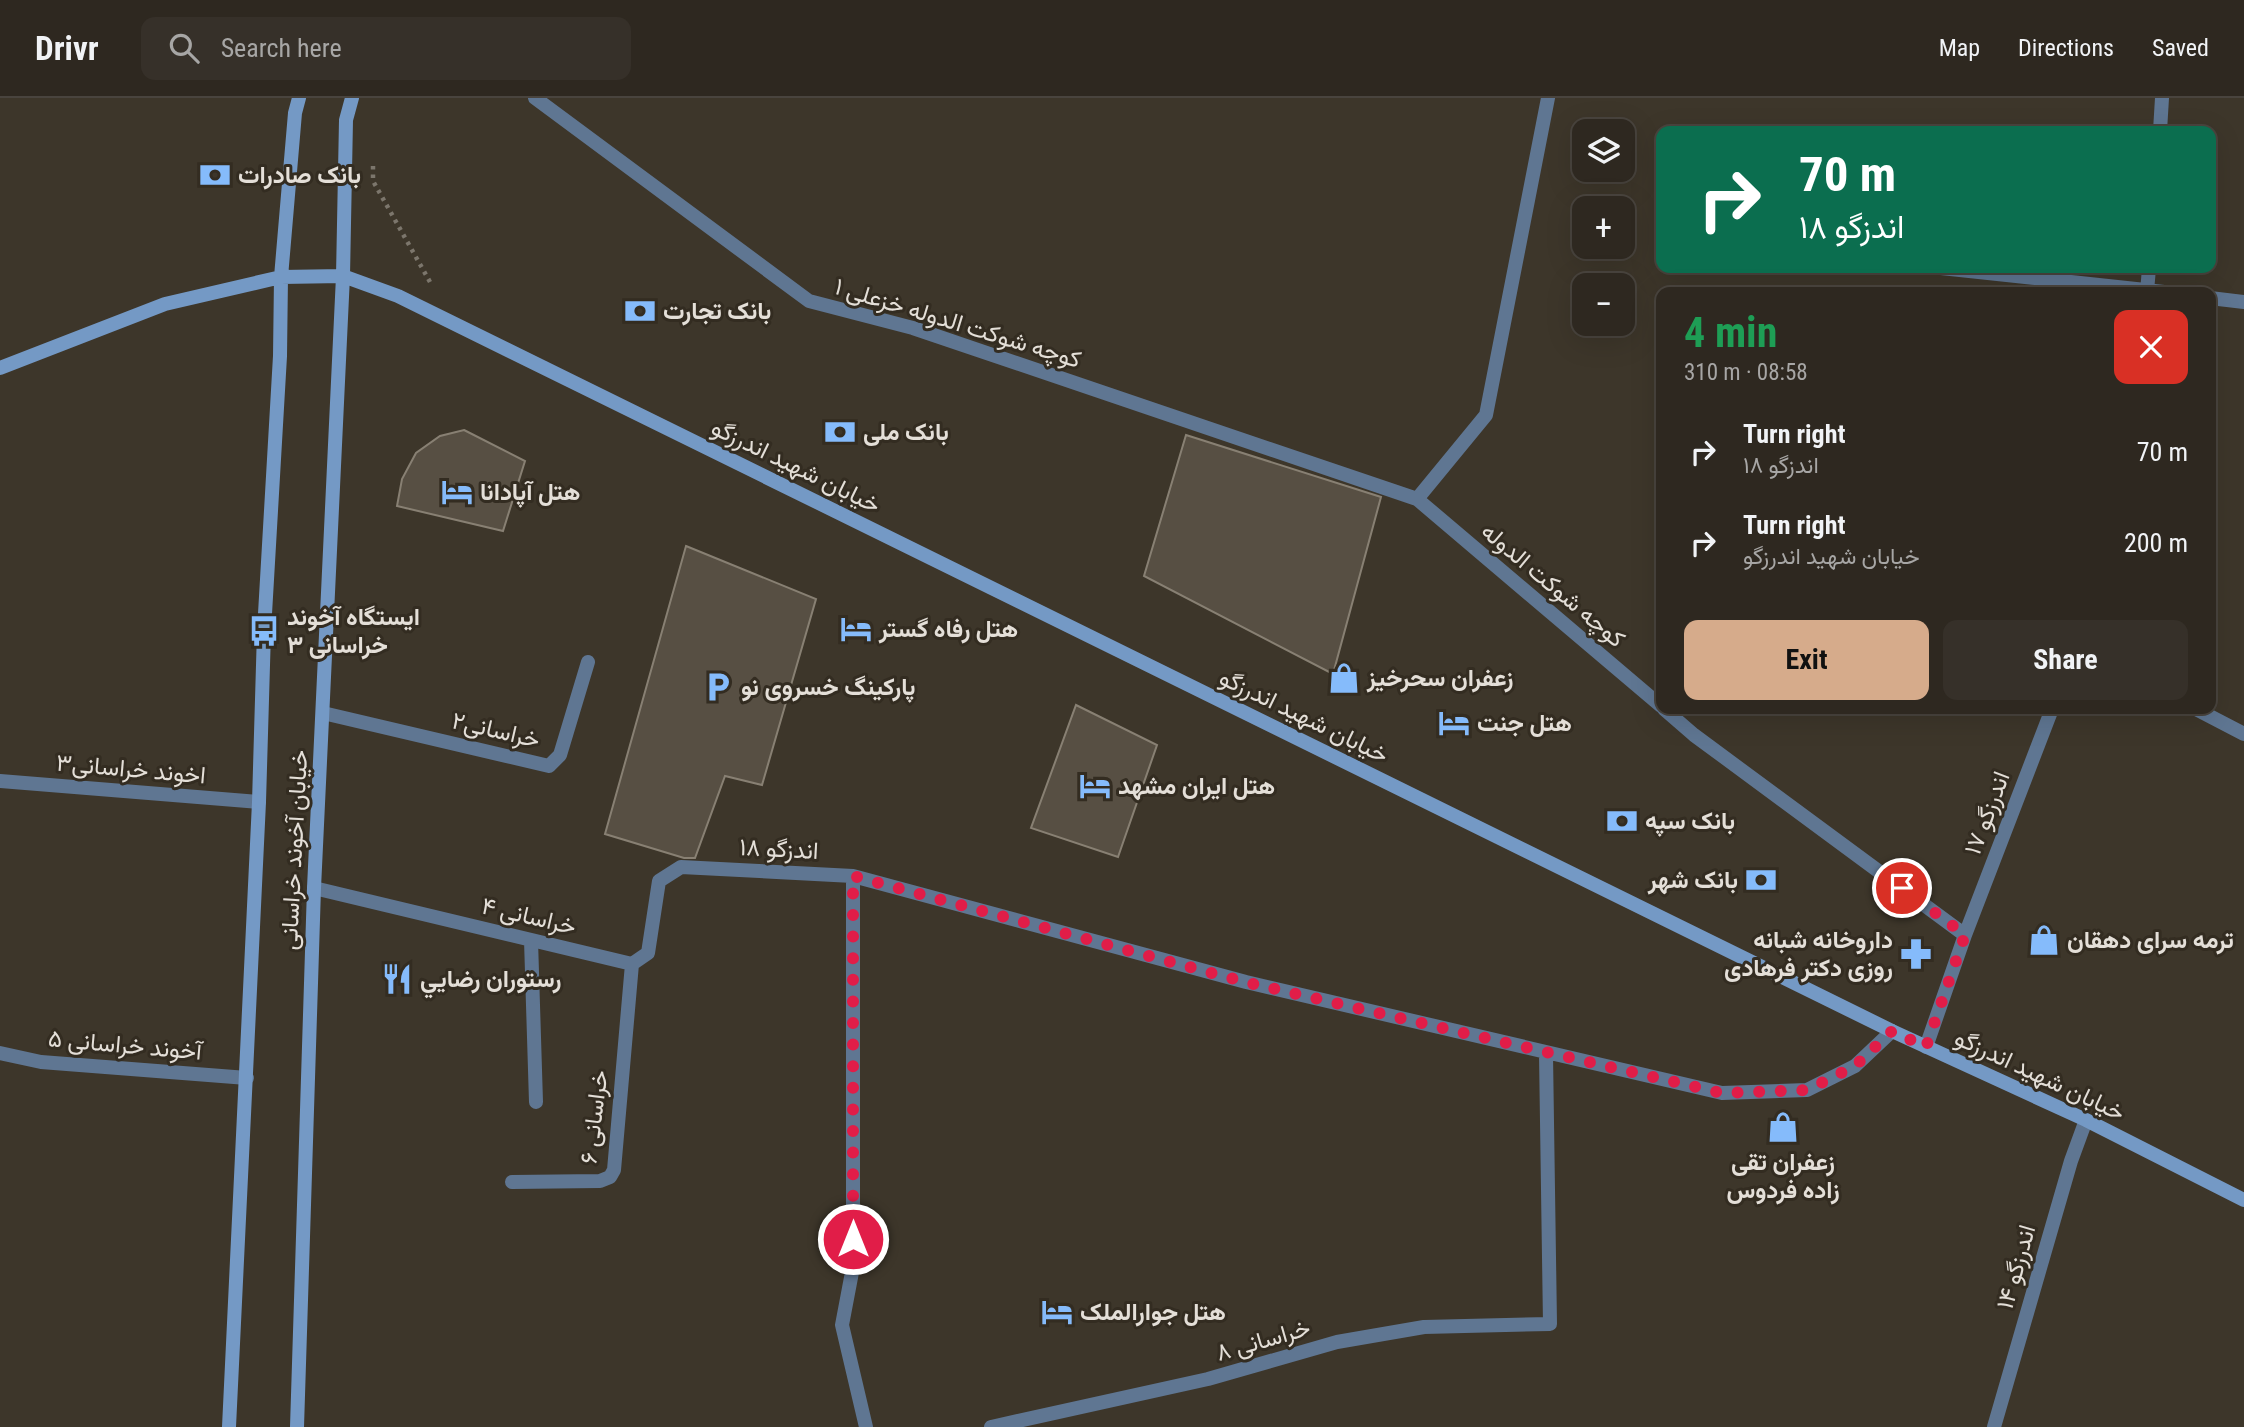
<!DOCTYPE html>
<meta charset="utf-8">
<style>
body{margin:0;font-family:"Roboto Condensed",Vazirmatn,sans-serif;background:#363029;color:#f1f3f6;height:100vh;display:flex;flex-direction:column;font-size:26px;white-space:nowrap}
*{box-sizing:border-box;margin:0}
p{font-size:23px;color:#a7a6a5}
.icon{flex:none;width:38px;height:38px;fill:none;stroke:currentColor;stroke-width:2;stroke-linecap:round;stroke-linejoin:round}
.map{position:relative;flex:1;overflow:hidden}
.drawer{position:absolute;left:1656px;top:189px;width:560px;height:427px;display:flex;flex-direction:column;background:#2e2820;border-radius:14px;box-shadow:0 7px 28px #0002,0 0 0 2px #49443e}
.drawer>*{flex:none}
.top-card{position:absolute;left:1656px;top:28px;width:560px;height:147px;border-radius:14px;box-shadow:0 7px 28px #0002,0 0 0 2px #49443e;background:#0b6e4f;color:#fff;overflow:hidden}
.tools{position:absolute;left:1572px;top:21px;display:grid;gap:14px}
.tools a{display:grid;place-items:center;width:63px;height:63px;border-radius:14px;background:#2e2820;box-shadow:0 7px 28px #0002,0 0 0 2px #49443e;font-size:35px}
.pin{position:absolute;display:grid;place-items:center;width:60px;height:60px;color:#fff;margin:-30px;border:4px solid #fff;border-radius:50%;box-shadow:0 2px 7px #0007}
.me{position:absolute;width:77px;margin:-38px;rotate:0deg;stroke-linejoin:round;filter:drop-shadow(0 0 5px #0008)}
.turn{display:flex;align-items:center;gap:24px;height:147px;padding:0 28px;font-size:32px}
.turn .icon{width:91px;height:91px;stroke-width:2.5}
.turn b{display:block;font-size:49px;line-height:60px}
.round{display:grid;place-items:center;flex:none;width:74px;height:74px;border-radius:14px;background:#363029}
.overview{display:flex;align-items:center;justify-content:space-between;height:119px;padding:0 28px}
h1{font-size:42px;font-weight:700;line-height:52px;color:#1e9e55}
.primary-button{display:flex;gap:14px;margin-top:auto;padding:14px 28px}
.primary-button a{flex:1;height:80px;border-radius:14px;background:#d6ab8b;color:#111;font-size:28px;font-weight:700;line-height:80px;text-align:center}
.primary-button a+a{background:#363029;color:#f1f3f6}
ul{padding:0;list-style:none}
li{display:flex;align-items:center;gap:21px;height:91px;padding:0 28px}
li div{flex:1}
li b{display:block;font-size:26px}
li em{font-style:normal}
header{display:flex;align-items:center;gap:42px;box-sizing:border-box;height:98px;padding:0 35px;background:#2e2820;border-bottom:2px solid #49443e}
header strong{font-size:33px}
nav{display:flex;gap:38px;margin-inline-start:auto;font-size:24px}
.search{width:490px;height:63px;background:#363029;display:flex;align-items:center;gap:18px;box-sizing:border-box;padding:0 24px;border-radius:14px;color:#a7a6a5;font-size:26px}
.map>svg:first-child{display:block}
.building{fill:#574f43;stroke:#888073;stroke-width:2}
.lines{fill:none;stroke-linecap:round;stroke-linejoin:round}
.path{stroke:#7c766c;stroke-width:4.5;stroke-dasharray:3.5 5;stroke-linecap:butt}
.minor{stroke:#5f7692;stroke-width:14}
.secondary{stroke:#7499c5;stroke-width:14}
.route{stroke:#e11d48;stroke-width:12;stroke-dasharray:0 21.6}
.labels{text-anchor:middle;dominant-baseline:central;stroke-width:6;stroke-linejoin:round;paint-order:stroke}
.poi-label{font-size:24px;font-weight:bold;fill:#e4dfd8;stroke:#332c21;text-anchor:start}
.street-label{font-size:24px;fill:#e4dfd8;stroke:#332c21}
</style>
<header>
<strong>Drivr</strong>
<div class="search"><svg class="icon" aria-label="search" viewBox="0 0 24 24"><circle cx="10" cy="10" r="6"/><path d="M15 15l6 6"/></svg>Search here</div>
<nav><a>Map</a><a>Directions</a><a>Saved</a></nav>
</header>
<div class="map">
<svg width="2244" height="1329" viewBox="0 0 2244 1329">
<rect width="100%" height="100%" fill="#3d362a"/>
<path class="building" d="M464 332 525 363 503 433 397 408 402 381 416 355 440 338Z
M1186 337 1381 399 1333 576 1144 478Z
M686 448 816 501 762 687 725 678 695 760H684L605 736Z
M1076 607 1157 647 1118 759 1031 730Z"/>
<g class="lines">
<path class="path" d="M373 68V83L430 184"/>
<path class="minor" d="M535 0 809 203 913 230 1417 401 1661 608
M2160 33 2162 0
M1941 170 2164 194
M2147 194 2149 170
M2210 200 2244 204
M1417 401 1486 317 1548 0
M1664 611 1694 637 1965 837
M2196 611 2244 636
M323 615 549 668 560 657 588 564
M0 683 259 704
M853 778V1169L842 1227 866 1329
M314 790 632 866 648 855 659 783 681 769 853 778 1246 884 1722 995 1807 992 1855 968 1892 933
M531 842 536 1004
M1926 949 1965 837 2052 611
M0 955 41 964 247 980
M512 1084 600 1083 610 1079 614 1072 632 866
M991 1329 1208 1281 1337 1244 1424 1229 1550 1226 1546 956
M1994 1329 2071 1063 2086 1022"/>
<path class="secondary" d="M0 270 165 206 281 179 343 178 398 198 1892 933 2086 1022 2244 1102
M229 1329 259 704 264 533 280 258 281 179 295 15 299 0
M297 1329 314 790 343 178 346 22 352 0"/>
</g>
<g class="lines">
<path class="route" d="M853 1141V778L1245 884 1722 995 1807 992 1855 968 1892 933 1926 949 1965 837 1902 790"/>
</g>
<defs>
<symbol id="bank-bare" viewBox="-9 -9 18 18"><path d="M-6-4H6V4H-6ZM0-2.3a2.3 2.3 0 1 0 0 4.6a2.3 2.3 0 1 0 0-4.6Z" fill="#85bbfb" stroke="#332c21" stroke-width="2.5" paint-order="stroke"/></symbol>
<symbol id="hotel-bare" viewBox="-9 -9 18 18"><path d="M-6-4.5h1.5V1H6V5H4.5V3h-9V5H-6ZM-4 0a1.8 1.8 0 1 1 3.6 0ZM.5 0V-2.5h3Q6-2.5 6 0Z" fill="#85bbfb" stroke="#332c21" stroke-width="2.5" paint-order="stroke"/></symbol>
<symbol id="bus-bare" viewBox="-9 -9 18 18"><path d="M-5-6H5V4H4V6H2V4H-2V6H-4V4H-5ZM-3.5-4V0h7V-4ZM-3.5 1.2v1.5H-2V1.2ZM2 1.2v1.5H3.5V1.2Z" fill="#85bbfb" stroke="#332c21" stroke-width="2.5" paint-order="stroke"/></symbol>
<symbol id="shop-bare" viewBox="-9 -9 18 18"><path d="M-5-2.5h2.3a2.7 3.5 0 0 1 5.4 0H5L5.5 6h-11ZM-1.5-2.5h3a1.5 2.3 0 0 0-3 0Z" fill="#85bbfb" stroke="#332c21" stroke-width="2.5" paint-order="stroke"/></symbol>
<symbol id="parking-bare" viewBox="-9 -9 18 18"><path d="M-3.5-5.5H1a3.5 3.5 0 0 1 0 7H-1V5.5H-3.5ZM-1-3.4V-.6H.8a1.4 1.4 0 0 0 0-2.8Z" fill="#85bbfb" stroke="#332c21" stroke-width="2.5" paint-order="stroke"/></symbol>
<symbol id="pharmacy-bare" viewBox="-9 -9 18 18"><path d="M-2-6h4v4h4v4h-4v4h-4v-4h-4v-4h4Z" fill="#85bbfb" stroke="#332c21" stroke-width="2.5" paint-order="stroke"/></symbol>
<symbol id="restaurant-bare" viewBox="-9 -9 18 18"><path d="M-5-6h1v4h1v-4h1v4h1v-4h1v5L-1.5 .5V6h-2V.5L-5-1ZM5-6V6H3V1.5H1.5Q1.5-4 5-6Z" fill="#85bbfb" stroke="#332c21" stroke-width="2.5" paint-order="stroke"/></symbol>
</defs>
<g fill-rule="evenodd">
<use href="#bank-bare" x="193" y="55" width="44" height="44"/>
<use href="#bank-bare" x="618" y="191" width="44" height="44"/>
<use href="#bank-bare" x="818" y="312" width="44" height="44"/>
<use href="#hotel-bare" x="435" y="372" width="44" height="44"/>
<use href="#hotel-bare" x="834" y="509" width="44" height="44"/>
<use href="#bus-bare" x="242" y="511" width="44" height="44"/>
<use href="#shop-bare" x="1322" y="558" width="44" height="44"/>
<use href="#parking-bare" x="696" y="567" width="44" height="44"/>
<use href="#hotel-bare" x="1432" y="603" width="44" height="44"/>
<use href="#hotel-bare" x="1073" y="666" width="44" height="44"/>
<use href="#bank-bare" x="1600" y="701" width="44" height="44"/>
<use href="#bank-bare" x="1739" y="760" width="44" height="44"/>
<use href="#shop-bare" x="2022" y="820" width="44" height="44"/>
<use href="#pharmacy-bare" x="1894" y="834" width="44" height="44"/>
<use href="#restaurant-bare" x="375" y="859" width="44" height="44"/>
<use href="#shop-bare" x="1761" y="1007" width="44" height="44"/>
<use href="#hotel-bare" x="1035" y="1192" width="44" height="44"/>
</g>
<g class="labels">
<g class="poi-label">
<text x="238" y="77">بانک صادرات</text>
<text x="663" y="213">بانک تجارت</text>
<text x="863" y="334">بانک ملی</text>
<text x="480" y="394">هتل آپادانا</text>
<text x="287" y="519">ایستگاه آخوند<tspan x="287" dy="28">خراسانی ۳</tspan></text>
<text x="879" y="531">هتل رفاه گستر</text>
<text x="1367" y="580">زعفران سحرخیز</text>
<text x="741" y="589">پارکینگ خسروی نو</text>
<text x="1477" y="625">هتل جنت</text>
<text x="1118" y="688">هتل ایران مشهد</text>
<text x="1645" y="723">بانک سپه</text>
<text x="1738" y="782" text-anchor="end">بانک شهر</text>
<text x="1893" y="842" text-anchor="end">داروخانه شبانه<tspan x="1893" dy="28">روزی دکتر فرهادی</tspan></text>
<text x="2067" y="842">ترمه سرای دهقان</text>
<text x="420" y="881">رستوران رضايي</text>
<text x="1783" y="1064" text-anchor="middle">زعفران تقی<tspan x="1783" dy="28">زاده فردوس</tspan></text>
<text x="1080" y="1214">هتل جوارالملک</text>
</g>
<g class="street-label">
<text transform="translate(958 225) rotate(17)">کوچه شوکت الدوله خزعلی ۱</text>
<text transform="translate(796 368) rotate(26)">خیابان شهید اندرزگو</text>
<text transform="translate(1553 487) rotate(40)">کوچه شوکت الدوله</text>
<text transform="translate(1304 618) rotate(26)">خیابان شهید اندرزگو</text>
<text transform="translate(496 632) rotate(13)">خراسانی۲</text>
<text transform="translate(131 671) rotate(5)">اخوند خراسانی۳</text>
<text transform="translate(1987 715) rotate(-69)">اندرزگو ۱۷</text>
<text transform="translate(779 751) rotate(3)">اندزگو ۱۸</text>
<text transform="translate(294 752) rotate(-87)">خیابان آخوند خراسانی</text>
<text transform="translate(529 818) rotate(13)">خراسانی ۴</text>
<text transform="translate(125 947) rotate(5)">آخوند خراسانی ۵</text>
<text transform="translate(2040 977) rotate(25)">خیابان شهید اندرزگو</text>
<text transform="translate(594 1019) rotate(-83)">خراسانی ۶</text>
<text transform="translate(2016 1169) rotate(-74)">اندرزگو ۱۴</text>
<text transform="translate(1263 1242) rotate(-16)">خراسانی ۸</text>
</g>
</g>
</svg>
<div class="tools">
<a><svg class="icon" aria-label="layers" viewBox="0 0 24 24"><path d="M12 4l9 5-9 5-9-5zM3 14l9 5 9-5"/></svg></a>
<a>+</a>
<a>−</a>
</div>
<div class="pin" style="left:1902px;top:790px;background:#d93025"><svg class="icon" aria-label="arrive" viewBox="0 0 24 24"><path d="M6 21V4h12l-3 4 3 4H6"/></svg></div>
<svg class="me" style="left:853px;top:1141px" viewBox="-20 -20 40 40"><circle r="17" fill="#e11d48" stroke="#fff" stroke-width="3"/><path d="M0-11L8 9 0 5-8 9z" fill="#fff"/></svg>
<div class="top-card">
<div class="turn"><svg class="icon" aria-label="right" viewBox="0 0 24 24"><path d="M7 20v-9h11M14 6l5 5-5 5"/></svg><div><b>70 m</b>اندزگو ۱۸</div></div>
</div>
<section class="drawer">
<div class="overview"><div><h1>4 min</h1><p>310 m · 08:58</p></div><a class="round" style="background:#d93025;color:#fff"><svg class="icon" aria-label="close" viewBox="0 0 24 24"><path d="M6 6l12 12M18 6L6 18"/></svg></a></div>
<ul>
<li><svg class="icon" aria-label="right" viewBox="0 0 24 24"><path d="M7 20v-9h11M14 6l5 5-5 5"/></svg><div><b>Turn right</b><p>اندزگو ۱۸</p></div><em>70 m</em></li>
<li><svg class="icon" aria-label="right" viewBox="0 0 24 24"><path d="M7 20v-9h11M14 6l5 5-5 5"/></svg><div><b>Turn right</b><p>خیابان شهید اندرزگو</p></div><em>200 m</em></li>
</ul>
<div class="primary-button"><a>Exit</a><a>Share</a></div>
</section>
</div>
